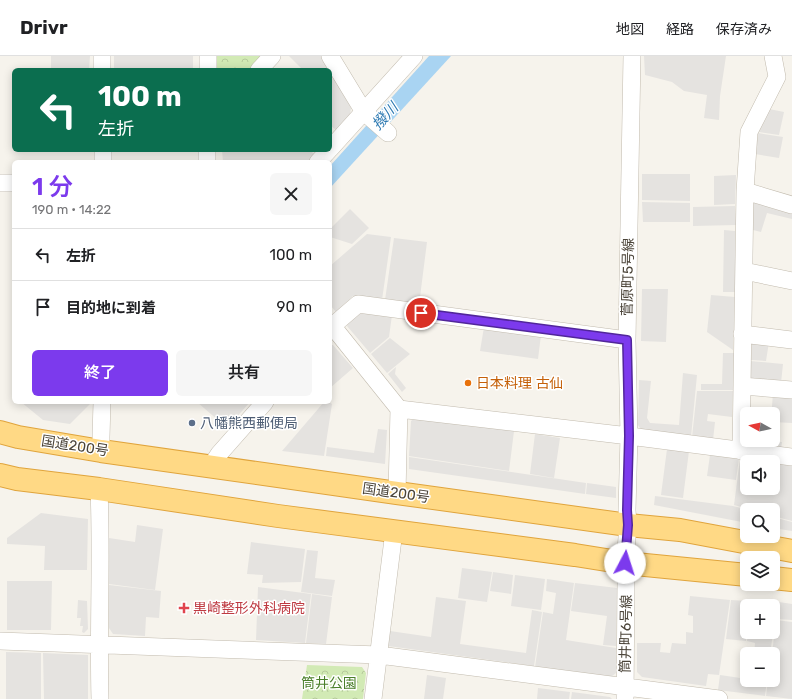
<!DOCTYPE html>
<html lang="ja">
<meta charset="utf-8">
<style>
body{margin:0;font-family:Rubik,"Noto Sans JP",sans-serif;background:#f6f6f6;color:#202124;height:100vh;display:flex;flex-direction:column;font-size:15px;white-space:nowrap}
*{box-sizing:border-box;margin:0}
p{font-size:13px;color:#757577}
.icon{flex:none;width:22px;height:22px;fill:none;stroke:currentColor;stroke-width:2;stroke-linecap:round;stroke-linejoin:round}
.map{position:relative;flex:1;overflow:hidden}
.side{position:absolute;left:12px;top:104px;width:320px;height:244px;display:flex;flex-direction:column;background:#fff;border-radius:6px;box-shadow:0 2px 10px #0003}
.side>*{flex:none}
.guide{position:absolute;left:12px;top:12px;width:320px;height:84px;border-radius:6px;box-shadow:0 2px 10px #0003;background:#0b6e4f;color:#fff;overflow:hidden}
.needle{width:26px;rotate:278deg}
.tools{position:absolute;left:740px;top:351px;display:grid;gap:8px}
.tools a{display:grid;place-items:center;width:40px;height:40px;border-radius:6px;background:#fff;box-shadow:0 2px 10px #0003;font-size:20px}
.pin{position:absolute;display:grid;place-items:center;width:34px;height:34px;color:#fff;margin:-17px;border:2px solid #fff;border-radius:50%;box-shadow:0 1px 4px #0007}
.me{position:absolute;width:44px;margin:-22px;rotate:5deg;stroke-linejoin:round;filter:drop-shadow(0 0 3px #0008)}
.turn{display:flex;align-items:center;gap:14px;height:84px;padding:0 20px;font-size:18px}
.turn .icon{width:52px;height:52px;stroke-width:2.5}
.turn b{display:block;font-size:28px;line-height:34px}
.round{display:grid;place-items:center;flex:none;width:42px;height:42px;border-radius:6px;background:#f6f6f6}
.headline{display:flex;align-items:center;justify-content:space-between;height:68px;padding:0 20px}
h1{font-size:24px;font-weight:600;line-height:30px;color:#7c3aed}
.button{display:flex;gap:8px;margin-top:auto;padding:8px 20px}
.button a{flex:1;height:46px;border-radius:6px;background:#7c3aed;color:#fff;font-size:16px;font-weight:600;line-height:46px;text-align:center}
.button a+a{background:#f6f6f6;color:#202124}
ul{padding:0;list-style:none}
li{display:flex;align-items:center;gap:12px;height:52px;padding:0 20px;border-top:1px solid #e0e0e0}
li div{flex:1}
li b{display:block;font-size:15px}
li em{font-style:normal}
header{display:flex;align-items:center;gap:24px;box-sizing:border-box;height:56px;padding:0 20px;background:#fff;border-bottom:1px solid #e0e0e0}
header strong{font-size:19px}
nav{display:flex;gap:22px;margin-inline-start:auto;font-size:14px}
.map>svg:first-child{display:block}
.park{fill:url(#park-crowns)}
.parking{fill:#e5e3e0}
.water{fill:#a9d4f2}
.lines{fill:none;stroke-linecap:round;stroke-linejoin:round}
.minor-casing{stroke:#c2bbae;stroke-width:18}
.trunk-casing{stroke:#e0a43c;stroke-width:24}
.minor{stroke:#fff;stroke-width:17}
.trunk{stroke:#ffd985;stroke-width:22}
.route-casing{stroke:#51269a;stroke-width:10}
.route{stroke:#7c3aed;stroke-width:7}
.food-dot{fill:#e8710a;stroke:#fff;stroke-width:1.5}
.service-dot{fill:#5c6f8a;stroke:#fff;stroke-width:1.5}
.health-dot{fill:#e0444e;stroke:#fff;stroke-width:1.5}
.labels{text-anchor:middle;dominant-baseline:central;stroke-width:3;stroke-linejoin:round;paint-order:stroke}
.street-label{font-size:14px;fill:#4b4439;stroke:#fff}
.food-label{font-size:14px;fill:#c56008;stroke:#fff;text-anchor:start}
.service-label{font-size:14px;fill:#4e5e75;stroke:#fff;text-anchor:start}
.health-label{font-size:14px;fill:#be3a42;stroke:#fff;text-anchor:start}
.park-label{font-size:14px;fill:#4a7f2a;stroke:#fff}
.water-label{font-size:15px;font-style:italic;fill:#2e7ab2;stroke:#fff}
</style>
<header>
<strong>Drivr</strong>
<nav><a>地図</a><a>経路</a><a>保存済み</a></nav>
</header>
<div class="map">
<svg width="792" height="643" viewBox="0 0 792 643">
<defs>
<pattern id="park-crowns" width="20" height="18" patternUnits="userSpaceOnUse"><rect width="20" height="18" fill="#d2eab5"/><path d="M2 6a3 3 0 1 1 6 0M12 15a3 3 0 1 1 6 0" fill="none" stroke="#b6ca9c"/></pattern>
</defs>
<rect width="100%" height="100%" fill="#f6f3ec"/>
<path class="park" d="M215 0H263L249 14H214Z
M307 609 362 611 366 617 363 643H302Z"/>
<path class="parking" d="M51 0H90L89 14H51Z
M114 0H193V14H114Z
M289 0H323L351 52 350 59 336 74 330 69V41L332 39 330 37V14H303Z
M644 0H726L720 40 719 64 704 62 707 39 684 35 672 26 645 19Z
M769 53 784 56 779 79 759 76 760 69Z
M758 77 783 81 779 102 755 98Z
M222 94H310L315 99 311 106H223Z
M642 118H690V145L642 144Z
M736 119 735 148 714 149V120Z
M757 143 792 152V163L767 157 761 176 753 174V147Z
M642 146 690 147V166H643Z
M735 150 736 169 693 170V151Z
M350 153 369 172 352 188 330 181V173Z
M724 174 735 175V236H723Z
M367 178 391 181 382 244 353 240 336 256 330 249V210Z
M394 182 427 186 419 249 385 244Z
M642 233H668L666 286 641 285Z
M711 239 735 241 733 294 707 276Z
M360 255 392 259 389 281 370 297 347 270 348 266Z
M484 271 541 279 538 303 480 295Z
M390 282 410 298 387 317 371 298Z
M752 284 769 286 766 305 751 304Z
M330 289H333L353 312 330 332Z
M723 297H734L733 334H701V328H722Z
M750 305 783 308 781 327 750 324Z
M396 311 395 318 406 332 402 336 388 318Z
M683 317 697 319 691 381 642 375 638 369 639 324 651 325 647 362 650 367 679 369Z
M697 335H733L732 361 708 358 707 365 715 366 713 384 692 381Z
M773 336 792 338V367L773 366V358H749V351H772Z
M21 346H91V347L70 368 43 364Z
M197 346H250L227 372Z
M324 346H329L332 348 324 400 282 395Z
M415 362 514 375 509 415 409 400 411 365Z
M378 373 387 374 385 408 326 400 327 391 374 397Z
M535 378 560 382 554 422 530 418Z
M749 384 782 386 781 393 752 389Z
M667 393 689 395 683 442 661 439Z
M710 399 739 402 736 424 707 420Z
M409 401 586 427 585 438 409 413Z
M740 403 764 406H747V432H773V407L792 410V465L773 460V454H752L734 449Z
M587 427 616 431V442L586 438Z
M655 440 733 450 749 454H747V467L654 449Z
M41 457 88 463 87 514H44L45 490 7 488V482Z
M773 461 792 466V475L773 472Z
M137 469 163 473 155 534 109 528V482L135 486Z
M251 486 305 493 301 526 262 527 263 519 247 518Z
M307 494 318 495 315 522 335 524 332 540 301 536Z
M462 512 492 516 487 546 458 542Z
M493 516 513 519 511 538 490 535Z
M515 519 545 523 541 554 511 550Z
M547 523 574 527 566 584 616 592V617L611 621 535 611 543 556 553 558 556 537 546 535Z
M7 525H52L51 574H7Z
M575 527 617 532 616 590 603 589 607 560 571 555Z
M109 529 161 535 159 562 146 561 145 580 113 578 109 572Z
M258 531 311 538 305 587 256 584Z
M312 538 332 541 326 588 306 587Z
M690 540 730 544 719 619 708 618 706 630 642 621 637 616V587H661L660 596 670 597 672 587 686 588V576L693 577V560L688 559Z
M436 541 466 545 460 588 526 597 532 554 542 556 534 610 388 590 390 575 431 581Z
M78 544 87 545 88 573 84 577 82 576 83 570H80L81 562H77Z
M731 544 778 547 776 562H773V550H747V576L746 585 726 583Z
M779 546 792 548V564L777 563Z
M773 564H775L770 598H754L755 587 747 585 748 576H773Z
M776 564 792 566V643L766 640 768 624H773V598H772Z
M6 596 41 597V643H6Z
M43 597 88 599V643H44Z
M427 619 446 622 443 643H424Z
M720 619 747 623V624H767L765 640 718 634Z
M538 632 570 636 569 643H537Z
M572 636 610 641 612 643H571Z"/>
<path class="water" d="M429 0H451L330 132V110Z"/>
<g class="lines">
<defs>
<path id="minor" d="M102 0V14
M330 0 364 56 388 77
M208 14V0
M259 14 272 0
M330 93 414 0
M103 94V106
M207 106V94
M318 106 329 94
M0 127H14
M745 135 792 149
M744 215 792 225
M330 267 399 353 397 437
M330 272 358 248 627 284
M742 278 792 284
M742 330 792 334
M399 353 629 380 792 401
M101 395V381L102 346
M741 395 745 135 749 76 777 21 773 0
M211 410 219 398 265 346
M99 433C102 503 98 573 100 643
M0 585 379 599 719 643
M373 643 394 475
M625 643 626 527 625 507 628 469 627 454 629 380 627 284 632 0"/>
<path id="trunk" d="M0 376 18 381 101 395 397 437 628 469 680 474 792 495
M0 419 17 423 99 433 278 460 575 499 625 507 747 519
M773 522 792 524"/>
</defs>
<use href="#minor" class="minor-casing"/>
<use href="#trunk" class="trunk-casing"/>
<use href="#minor" class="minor"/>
<use href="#trunk" class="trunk"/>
</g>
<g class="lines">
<defs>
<path id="route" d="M421 257 627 284 629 380 627 454 628 469 625 507"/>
</defs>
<use href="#route" class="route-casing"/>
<use href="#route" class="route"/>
</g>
<circle class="food-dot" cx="468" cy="327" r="4"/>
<circle class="service-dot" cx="192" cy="367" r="4"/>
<path class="health-dot" d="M182 546h4v4h4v4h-4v4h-4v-4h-4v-4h4z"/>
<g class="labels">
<g class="street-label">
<text transform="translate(628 221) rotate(-89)">菅原町5号線</text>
<text transform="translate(75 390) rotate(9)">国道200号</text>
<text transform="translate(396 437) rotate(8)">国道200号</text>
<text transform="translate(626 578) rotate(-89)">筒井町6号線</text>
</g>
<g class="food-label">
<text x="476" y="327">日本料理 古仙</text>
</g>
<g class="service-label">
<text x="200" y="367">八幡熊西郵便局</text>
</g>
<g class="health-label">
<text x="193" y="552">黒崎整形外科病院</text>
</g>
<g class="park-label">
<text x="329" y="627">筒井公園</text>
</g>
<g class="water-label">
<text transform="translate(385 60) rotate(-47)">撥川</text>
</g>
</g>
</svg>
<div class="tools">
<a><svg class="needle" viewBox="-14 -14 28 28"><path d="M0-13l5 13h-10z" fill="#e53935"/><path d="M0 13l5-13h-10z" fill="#757577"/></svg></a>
<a><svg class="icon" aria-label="sound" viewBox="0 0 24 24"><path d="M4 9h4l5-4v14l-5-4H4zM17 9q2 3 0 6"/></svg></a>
<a><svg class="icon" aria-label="search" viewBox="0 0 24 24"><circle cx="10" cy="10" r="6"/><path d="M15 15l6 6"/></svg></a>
<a><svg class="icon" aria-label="layers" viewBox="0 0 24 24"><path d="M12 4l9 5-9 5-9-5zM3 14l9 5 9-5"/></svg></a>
<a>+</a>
<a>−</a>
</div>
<div class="pin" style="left:421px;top:257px;background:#d93025"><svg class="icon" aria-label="arrive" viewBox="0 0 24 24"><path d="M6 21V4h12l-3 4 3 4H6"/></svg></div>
<svg class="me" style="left:625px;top:507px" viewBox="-20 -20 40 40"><circle r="19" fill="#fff"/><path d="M0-13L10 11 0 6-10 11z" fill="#7c3aed"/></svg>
<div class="guide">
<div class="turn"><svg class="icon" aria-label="left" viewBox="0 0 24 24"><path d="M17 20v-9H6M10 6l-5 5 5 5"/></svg><div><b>100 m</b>左折</div></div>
</div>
<section class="side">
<div class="headline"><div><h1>1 分</h1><p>190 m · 14:22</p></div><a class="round"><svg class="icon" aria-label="close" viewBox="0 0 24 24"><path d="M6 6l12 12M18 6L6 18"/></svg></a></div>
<ul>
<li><svg class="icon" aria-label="left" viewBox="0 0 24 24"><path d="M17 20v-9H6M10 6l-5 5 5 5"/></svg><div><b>左折</b></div><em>100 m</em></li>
<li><svg class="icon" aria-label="arrive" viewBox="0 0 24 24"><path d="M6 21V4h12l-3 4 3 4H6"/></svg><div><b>目的地に到着</b></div><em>90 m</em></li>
</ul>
<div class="button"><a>終了</a><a>共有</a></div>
</section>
</div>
